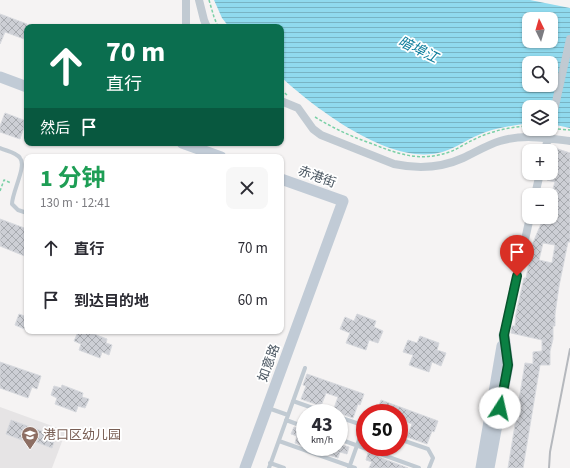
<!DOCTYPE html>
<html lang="zh">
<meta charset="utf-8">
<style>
body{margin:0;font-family:"Source Sans 3","Noto Sans SC",sans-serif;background:#f7f7f7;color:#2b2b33;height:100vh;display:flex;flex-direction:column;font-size:15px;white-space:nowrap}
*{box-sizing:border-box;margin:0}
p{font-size:13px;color:#7c7c81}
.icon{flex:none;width:22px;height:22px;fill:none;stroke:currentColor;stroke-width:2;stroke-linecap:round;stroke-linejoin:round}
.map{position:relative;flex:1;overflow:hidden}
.side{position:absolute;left:24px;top:154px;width:260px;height:180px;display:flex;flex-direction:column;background:#fff;border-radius:8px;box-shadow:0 1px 3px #0004}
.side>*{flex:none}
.banner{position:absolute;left:24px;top:24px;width:260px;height:122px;border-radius:8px;box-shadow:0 1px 3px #0004;background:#0b6e4f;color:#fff;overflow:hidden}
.needle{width:26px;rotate:355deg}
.buttons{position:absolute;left:522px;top:12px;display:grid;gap:8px}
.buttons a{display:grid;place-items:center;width:36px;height:36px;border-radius:8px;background:#fff;box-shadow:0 1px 3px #0004;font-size:20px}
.speed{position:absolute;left:296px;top:404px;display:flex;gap:8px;font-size:20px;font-weight:700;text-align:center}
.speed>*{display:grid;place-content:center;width:52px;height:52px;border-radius:50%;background:#fff;box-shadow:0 1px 3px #0004;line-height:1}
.speed small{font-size:10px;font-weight:400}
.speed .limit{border:6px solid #d22;background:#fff;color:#111}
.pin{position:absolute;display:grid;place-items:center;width:34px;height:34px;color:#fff;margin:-41px -17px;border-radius:50% 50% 50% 0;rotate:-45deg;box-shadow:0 0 4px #0007}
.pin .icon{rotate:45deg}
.me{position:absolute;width:44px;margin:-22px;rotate:10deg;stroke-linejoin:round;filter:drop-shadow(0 0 3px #0008)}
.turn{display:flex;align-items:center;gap:14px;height:84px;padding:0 16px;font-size:18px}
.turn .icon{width:52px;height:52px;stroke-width:2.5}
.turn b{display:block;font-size:28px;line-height:34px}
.then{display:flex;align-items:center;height:38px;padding:0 16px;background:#0003;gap:8px;font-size:15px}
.round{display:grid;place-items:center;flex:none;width:42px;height:42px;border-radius:8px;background:#f7f7f7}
.overview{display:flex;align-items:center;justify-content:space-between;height:68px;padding:0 16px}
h1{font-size:24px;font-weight:700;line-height:30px;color:#1e9e55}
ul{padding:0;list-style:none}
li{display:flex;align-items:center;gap:12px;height:52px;padding:0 16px}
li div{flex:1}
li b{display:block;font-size:15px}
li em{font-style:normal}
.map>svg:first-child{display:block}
.education{fill:#e6e4e5}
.water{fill:url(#water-rules);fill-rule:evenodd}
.building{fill:url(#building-cross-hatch);stroke:#d7d9de;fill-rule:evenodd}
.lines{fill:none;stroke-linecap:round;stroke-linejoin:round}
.path{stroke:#7ad0a6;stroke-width:1.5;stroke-dasharray:3 2;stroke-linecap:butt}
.lane{stroke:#c1cad2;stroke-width:4}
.street{stroke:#c1cad2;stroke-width:8}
.secondary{stroke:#c1cbd6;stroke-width:11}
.rail{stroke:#b5b8bd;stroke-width:2}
.route-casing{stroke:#07532c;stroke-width:10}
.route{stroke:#0b8043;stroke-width:7}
.labels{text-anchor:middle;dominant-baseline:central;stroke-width:3.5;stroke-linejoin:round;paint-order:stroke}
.street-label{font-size:13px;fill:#4a5661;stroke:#fff}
.education-label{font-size:13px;fill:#785e54;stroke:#fff;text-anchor:start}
.water-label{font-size:14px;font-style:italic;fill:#0c7c9b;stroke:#fff}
</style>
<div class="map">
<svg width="570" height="468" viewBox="0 0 570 468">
<defs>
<pattern id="water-rules" width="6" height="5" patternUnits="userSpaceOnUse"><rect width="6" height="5" fill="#90daee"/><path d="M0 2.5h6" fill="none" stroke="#78b4c4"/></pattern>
<pattern id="building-cross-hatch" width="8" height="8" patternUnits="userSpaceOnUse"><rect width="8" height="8" fill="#cdcfd5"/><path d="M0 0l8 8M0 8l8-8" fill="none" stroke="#a8abb0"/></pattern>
</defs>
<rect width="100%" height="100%" fill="#f5f3f3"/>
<path class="education" d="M0 407 66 431 52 468H0Z"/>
<path class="water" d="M214 0H530L570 8V128L551 124V107H529V123C511 126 493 128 476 136 463 142 452 150 438 153 388 164 316 109 281 77V27H229L222 18ZM529 19H551V41H529ZM529 63H551V85H529Z"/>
<path class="building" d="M0 14 27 24V40L5 32 0 44Z
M5 113 26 121 20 139 0 132V126Z
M555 148 570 153V242H568L559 286 555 314V326H553V339L550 351V365H540L523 468H508L525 363 533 364V352L542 351V340L511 333 512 326H515L516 314 524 278H526L530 258H529L532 245 544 217H551V195L555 182 547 180 549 173H551V165ZM543 243 555 245 552 263 539 260Z
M0 219 27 229V257L0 246Z
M19 314 27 317V330L15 325Z
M357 314 376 321 374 327 383 331 378 343 369 340 366 350 346 343 350 333 340 329 345 317 354 321Z
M86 331 107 339 106 343 112 345 109 355 102 352 100 358 79 350 81 344 74 341 78 332 85 334Z
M420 336 439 343 437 350 446 353 441 366 432 362 429 372 409 365 413 355 403 352 408 340 417 343Z
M0 362 41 376 37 389 32 387 28 398 0 388Z
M307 374 364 394 360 405 358 404 353 418 333 411 338 397 326 393 321 406 301 399 306 386 303 385Z
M62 385 83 393 82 397 89 399 85 408 78 406 76 412 55 404 57 398 51 395 54 386 61 388Z
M381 400 438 421 434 432 432 431 427 444 407 437 412 424 399 419V413H382L377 411Z
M11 420 50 434 48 440 54 442 52 448 28 439 27 442 6 434Z
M294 427 305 431V447L295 443 297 436 291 434Z
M339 444 349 447 347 454 340 452 338 458 323 453 326 447H339Z
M368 453 408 468H369L372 462 366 460Z"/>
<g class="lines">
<path class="path" d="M209 0 214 17 218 27
M281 90 287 95
M315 117C333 128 350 136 370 143 398 154 421 163 452 151 459 148 466 143 473 140 491 131 509 127 529 126
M558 129 570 130
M0 191 4 180 11 183"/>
<path class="lane" d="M0 148C6 151 16 152 20 158 27 166 12 192 12 204L18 210 27 213
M293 401 327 413
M268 408 288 415
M339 417 365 426
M286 420 305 427
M339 439 419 468
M399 439 428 449 433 458 429 468
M279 441 355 468
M270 463 284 468
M269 468 305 368
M349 468 364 426"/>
<path class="street" d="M186 0V27
M199 0 204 20 207 27
M281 101 298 108 313 129 321 135 394 164C418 169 441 168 463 158 476 152 487 145 500 141 523 134 546 138 570 141
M551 124 570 39
M545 151 550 129
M535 195 540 173
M504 335 530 217"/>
<path class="secondary" d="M0 77 27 87
M182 143 221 157
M245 468 343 201 281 179
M481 468 502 346
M489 468 508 365 504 335"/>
<path class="rail" d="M549 468 550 452 570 349"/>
</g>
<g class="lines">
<defs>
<path id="route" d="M500 408 508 365 504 335 517 276"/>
</defs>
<use href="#route" class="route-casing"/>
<use href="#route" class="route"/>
</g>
<defs>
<symbol id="school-pin" viewBox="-11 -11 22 30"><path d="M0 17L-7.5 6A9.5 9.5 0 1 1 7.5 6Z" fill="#8d6e63" stroke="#fff"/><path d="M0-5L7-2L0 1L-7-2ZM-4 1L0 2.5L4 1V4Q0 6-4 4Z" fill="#fff"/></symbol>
</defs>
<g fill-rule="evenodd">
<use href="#school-pin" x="20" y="425" width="20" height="27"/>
</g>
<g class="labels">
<g class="street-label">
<text transform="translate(317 177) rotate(20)">赤港街</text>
<text transform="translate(269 363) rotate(-70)">如意路</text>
</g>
<g class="education-label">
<text x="43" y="435">港口区幼儿园</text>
</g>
<g class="water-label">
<text transform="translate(418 50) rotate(26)">暗埠江</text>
</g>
</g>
</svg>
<div class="buttons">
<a><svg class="needle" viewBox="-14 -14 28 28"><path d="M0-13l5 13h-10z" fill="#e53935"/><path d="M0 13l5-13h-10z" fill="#7c7c81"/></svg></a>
<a><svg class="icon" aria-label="search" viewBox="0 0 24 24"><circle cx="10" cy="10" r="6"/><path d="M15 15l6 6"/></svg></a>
<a><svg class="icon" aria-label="layers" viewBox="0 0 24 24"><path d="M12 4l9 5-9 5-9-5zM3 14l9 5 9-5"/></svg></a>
<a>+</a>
<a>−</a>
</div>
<div class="speed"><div>43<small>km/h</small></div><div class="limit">50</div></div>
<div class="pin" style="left:517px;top:276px;background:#d93025"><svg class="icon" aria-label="arrive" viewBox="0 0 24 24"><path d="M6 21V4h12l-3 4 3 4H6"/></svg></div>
<svg class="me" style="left:500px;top:408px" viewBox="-20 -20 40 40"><circle r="19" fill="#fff"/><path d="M0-13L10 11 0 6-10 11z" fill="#0b8043"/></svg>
<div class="banner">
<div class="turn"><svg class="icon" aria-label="ahead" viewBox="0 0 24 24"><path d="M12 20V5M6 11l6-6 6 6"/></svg><div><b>70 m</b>直行</div></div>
<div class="then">然后<svg class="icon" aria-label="arrive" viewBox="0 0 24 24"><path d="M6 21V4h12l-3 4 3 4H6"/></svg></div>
</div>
<section class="side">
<div class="overview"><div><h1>1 分钟</h1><p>130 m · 12:41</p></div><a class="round"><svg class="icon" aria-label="close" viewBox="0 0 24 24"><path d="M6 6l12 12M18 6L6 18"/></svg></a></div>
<ul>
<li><svg class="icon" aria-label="ahead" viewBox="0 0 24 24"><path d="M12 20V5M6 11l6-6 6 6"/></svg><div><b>直行</b></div><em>70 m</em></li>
<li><svg class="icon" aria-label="arrive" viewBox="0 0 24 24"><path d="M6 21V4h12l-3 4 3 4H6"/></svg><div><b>到达目的地</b></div><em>60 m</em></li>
</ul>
</section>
</div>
